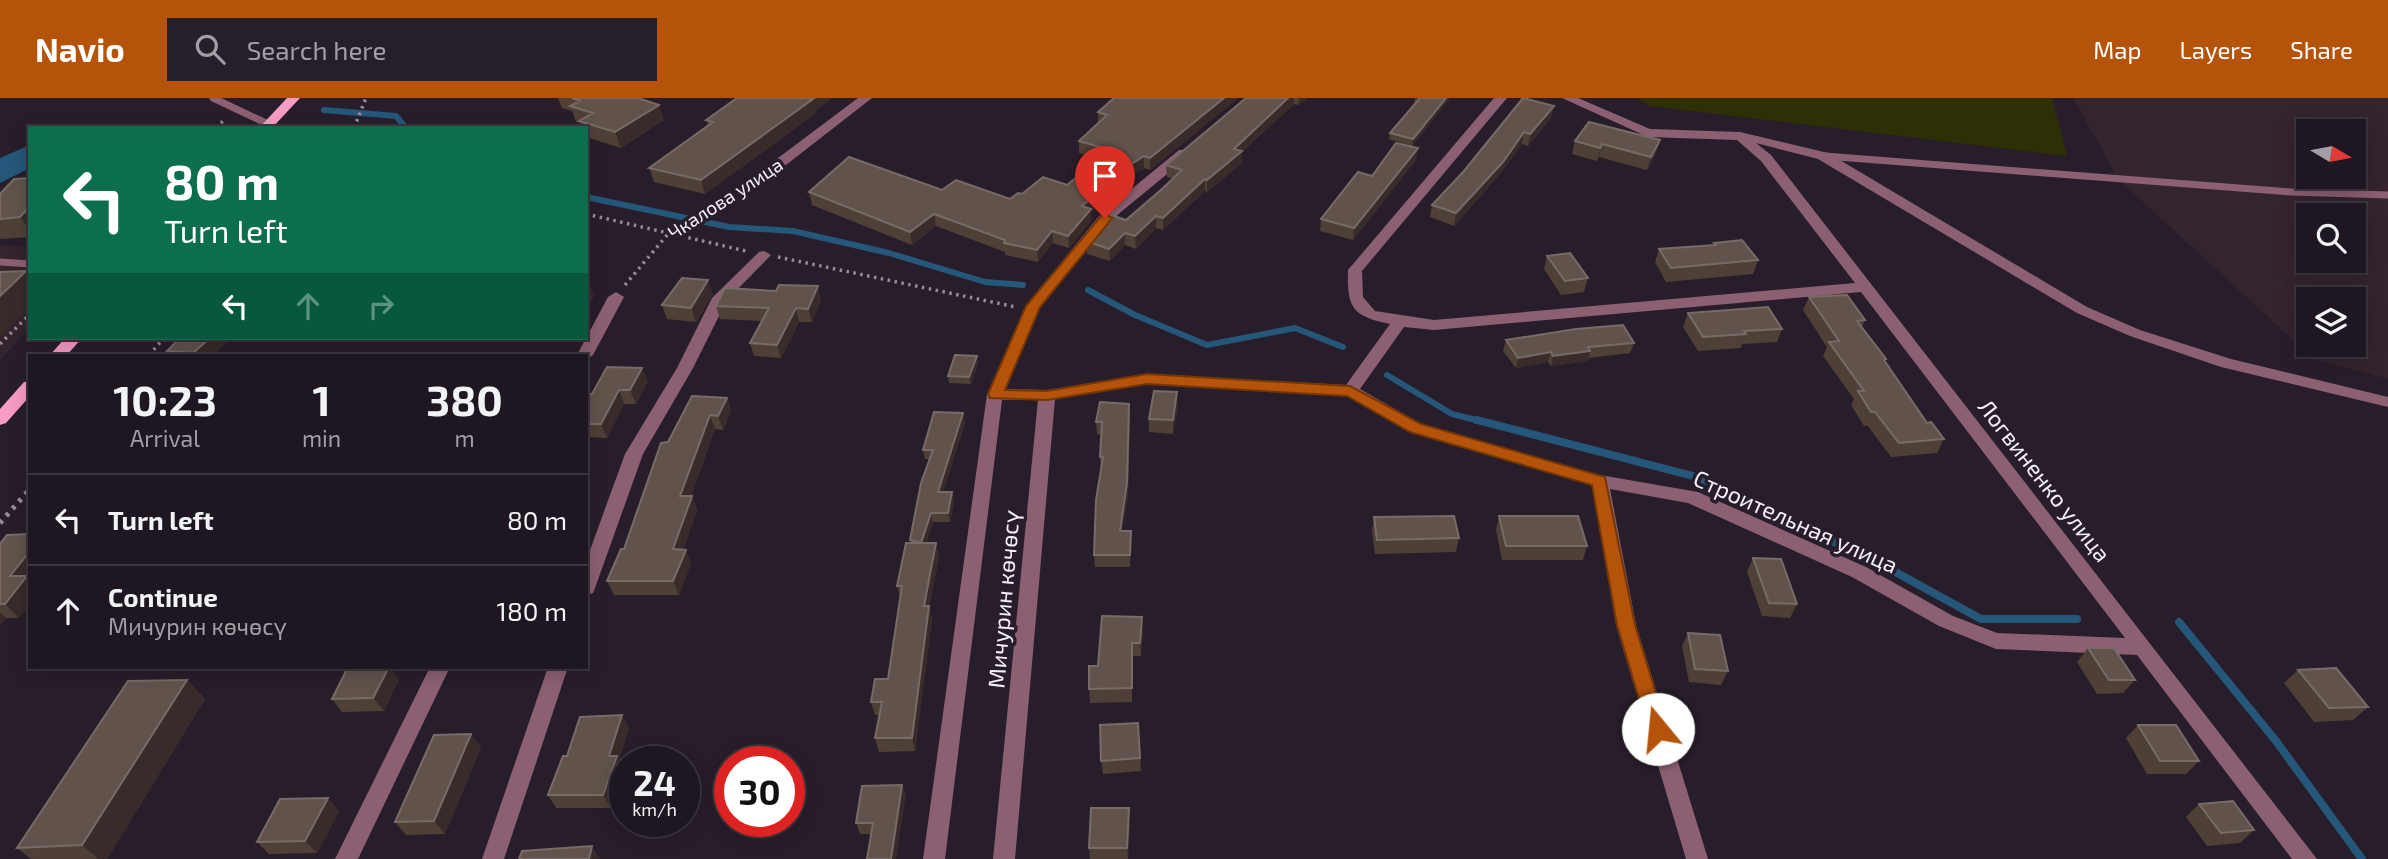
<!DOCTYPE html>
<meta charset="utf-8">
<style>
body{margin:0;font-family:"Exo 2",sans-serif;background:#261f29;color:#f1f3f6;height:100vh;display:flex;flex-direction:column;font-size:26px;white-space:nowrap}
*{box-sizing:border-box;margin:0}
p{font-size:23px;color:#a19fa5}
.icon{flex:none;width:38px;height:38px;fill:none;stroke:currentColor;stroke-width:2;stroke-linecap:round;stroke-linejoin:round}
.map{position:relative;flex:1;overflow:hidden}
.side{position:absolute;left:28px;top:256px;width:560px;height:315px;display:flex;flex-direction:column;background:#1e1620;border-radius:0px;box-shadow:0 4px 18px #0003,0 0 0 2px #3c353e}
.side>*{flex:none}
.guide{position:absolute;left:28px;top:28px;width:560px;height:214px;border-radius:0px;box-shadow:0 4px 18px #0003,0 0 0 2px #3c353e;background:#0b6e4f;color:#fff;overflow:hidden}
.needle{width:46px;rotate:100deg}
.controls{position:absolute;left:2296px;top:21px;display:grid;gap:14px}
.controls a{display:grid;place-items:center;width:70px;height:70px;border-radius:0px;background:#1e1620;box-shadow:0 4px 18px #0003,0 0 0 2px #3c353e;font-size:35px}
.speed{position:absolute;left:609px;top:648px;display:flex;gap:14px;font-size:35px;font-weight:700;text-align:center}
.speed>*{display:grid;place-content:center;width:91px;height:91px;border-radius:50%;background:#1e1620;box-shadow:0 4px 18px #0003,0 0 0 2px #3c353e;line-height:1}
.speed small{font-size:18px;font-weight:400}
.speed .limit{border:10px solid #d22;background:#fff;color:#111}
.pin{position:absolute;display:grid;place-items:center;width:60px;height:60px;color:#fff;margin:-72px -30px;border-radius:50% 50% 50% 0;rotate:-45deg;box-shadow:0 0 7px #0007}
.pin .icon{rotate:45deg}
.me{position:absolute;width:77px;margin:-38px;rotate:343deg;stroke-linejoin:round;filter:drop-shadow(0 0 5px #0008)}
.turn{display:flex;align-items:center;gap:24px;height:147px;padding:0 21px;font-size:32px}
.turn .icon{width:91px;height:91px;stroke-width:2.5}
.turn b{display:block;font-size:49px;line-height:60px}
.lanes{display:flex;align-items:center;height:66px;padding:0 21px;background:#0003;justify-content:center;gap:35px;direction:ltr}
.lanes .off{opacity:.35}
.eta{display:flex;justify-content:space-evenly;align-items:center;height:119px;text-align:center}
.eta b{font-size:42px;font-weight:700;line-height:49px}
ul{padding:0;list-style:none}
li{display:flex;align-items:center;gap:21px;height:91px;padding:0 21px;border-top:2px solid #3c353e}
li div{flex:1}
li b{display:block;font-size:26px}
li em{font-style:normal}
header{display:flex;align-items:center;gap:42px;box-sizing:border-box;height:98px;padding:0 35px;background:#b45309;color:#fff}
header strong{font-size:33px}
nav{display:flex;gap:38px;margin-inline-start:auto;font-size:24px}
.search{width:490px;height:63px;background:#261f29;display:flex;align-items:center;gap:18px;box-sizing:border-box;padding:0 24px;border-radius:0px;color:#a19fa5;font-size:26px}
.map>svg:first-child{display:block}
.industrial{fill:#34242d;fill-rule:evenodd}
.green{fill:#2d2f05}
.water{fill:#25577b}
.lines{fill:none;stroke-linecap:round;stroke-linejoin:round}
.stream-far1{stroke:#25577b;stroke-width:6}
.stream{stroke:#25577b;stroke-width:8}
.path-far1{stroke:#958d98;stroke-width:3.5;stroke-dasharray:2.5 4.5;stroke-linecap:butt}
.path{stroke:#958d98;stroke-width:5;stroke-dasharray:3.5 6;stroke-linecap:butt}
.lane{stroke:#8c6072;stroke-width:7}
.street{fill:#8c6072;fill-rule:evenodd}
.primary{fill:#f79cc4;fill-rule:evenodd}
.wall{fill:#4f4037}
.shaded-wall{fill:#382b2a}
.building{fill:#61534c;stroke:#786b67;stroke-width:2}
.route{fill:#b45309;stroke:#753606;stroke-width:2}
.labels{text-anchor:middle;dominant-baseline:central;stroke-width:7;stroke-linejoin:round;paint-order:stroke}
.far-street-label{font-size:19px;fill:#f5eff8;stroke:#281e2b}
.street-label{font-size:23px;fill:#f5eff8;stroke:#281e2b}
</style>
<header>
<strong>Navio</strong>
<div class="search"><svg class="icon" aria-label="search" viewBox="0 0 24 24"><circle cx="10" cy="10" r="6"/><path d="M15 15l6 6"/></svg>Search here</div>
<nav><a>Map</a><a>Layers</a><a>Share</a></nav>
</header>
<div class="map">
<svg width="2388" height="761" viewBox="0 0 2388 761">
<rect width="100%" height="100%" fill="#281e2b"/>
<path class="industrial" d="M2073 0H2388V281L2314 261 2119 82ZM2308 33H2354V79H2308ZM2308 117H2354V163H2308ZM2308 201H2354V247H2308Z
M0 147 30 149V230L0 262Z"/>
<path class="green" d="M1637 0H2052L2067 58 1650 8Z"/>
<path class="water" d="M30 47V70L0 85V60Z"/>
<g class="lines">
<path class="stream-far1" d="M324 12 396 18 406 30
M586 99 729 129 793 133 889 155 985 184 1023 187
M1088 192 1135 217 1207 247 1295 230 1343 249
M1387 277 1452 316 1484 324"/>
<path class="stream" d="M1477 322 1693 378 1879 465 1981 521H2077
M2179 524 2276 643 2362 761"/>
<path class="path-far1" d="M216 30 225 21
M354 30 366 0
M586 116 746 153
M778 159 1016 209
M625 187 668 136 750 85
M0 246 30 216
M149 257 164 240"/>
<path class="path" d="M0 425 30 391"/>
<path class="lane" d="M213 0 268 26
M1825 58 2291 94 2388 97
M0 164 30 166"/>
<path class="street" d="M858 0H872L768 81H758V75Z
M1494 0H1507L1362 173 1363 199 1375 213 1434 222 1855 185 1761 63 1737 42 1648 39 1562 0H1578L1650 31 1740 34 1828 55 2087 209 2140 232 2231 261 2388 299V309L2221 269 2130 238 2077 215 1818 61 1756 45 1771 57 2317 761H2292L2137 557 1996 551 1939 528 1852 479 1688 405 1610 391 1636 527 1708 761H1686L1616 527 1592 387 1409 334 1347 298 1147 286 1055 301 1015 761H993L1038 302H1002L945 761H923L987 296 1028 205 1100 117 1179 52H1189V58L1110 123 1040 209 1005 291 1047 292 1147 276 1346 287 1390 226C1352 218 1347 210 1348 172ZM1861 194 2125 540 1997 535 1953 518 1866 469 1698 394 1600 377 1421 326 1360 291 1404 229 1434 232Z
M764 153 771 157 727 202 693 270 643 356 595 490 593 495 586 497V463L625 356 677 270 712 200 759 154Z
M616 194 624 199 593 257 586 262V257H577L608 199Z
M430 569H450L358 761H335Z
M548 569H568L504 761H482Z"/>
<path class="primary" d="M287 0H300L272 30H259Z
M65 240H82L67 257H50Z
M30 283V298L6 325 0 327V311L24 284Z"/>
</g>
<path class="wall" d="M558 0H641L640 1 664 22 621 50 586 39V30H582L580 25 576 24 572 13 562 10Z
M737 0H832L815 13 816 15 705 96 654 84 649 70 708 27 706 22Z
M1238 0 1150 72 1144 70 1125 83 1091 114V123L1069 150 1053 145 1038 164 1005 157V154L936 128 912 147 812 107 809 94 942 92 1010 101 1022 96 1067 87 1099 61 1079 55V43L1098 25V14Z
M1246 0H1308L1298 7 1294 6 1242 54V65L1207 94 1205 93 1163 132 1156 130 1136 151 1125 147 1110 163 1087 156 1086 143 1126 122 1173 81 1167 79 1166 67Z
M1415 0H1450L1412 48 1389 41 1390 35 1415 6 1414 5Z
M1523 0 1551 20 1528 48 1522 46 1500 76 1454 128 1430 119 1432 107 1464 73Z
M1660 42 1656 55 1647 72 1599 59 1597 63 1572 56 1575 43Z
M1416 62 1353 142 1320 133 1321 121 1372 78Z
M30 80V139L0 141V96Z
M1714 145 1758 162 1753 176 1666 184 1655 164 1659 151 1713 148Z
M1547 158 1588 180 1584 194 1561 197 1544 171Z
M713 196 696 224 667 221 662 207Z
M1809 199 1865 222 1862 229 1886 261 1885 263 1927 325 1944 341 1937 355 1891 359 1868 328H1864L1851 307 1854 301 1823 258 1827 249 1803 212Z
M821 201 812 224H799L781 260 754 258 750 245 762 223 720 221 716 208Z
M1688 215 1782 231 1777 244 1742 246 1741 250 1698 253 1683 229Z
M180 240H241L240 241H230L213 257H170L167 253Z
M535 240H568L566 244H537Z
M1506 242 1634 245 1630 255 1589 260 1588 263 1551 268 1548 264 1516 270 1503 253Z
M977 258 978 265 971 286 949 285 948 278Z
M648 283 636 306H624L607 340 586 339V300L592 296Z
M727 300 731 313 723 332 715 331 691 398H692L697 412 683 452 691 465 679 497H614L607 483 624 451 668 344Z
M1178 308 1173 336 1149 334V321Z
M963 315 965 325 943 394H952L954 403 950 424H933L926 445H936L939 459 929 509 932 521 915 653 879 654 875 640 879 617H875L871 604 888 581 900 499 897 488 911 445 910 442 929 361H925L923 352Z
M1130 319 1128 397 1122 433 1131 446 1130 469H1095L1094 457 1101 371 1100 359 1101 337 1097 336 1096 324Z
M1499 418 1587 448 1583 462H1502L1496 432Z
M1374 419 1459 440 1456 454 1375 456 1372 433Z
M30 436V506L19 520H6L0 527V446Z
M1753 460 1797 506 1790 520 1762 518 1747 474Z
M1143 533 1141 558H1132V604L1090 605 1089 591 1098 568Z
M1688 535 1728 573 1721 587 1689 584 1682 548Z
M2088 550 2135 582 2123 595 2097 596 2077 564Z
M2298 572 2368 609 2353 622 2314 624 2284 585Z
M399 581 384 613 342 614 332 601Z
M187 582 205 601 107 761H31L17 750Z
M622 617 629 630 619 662 625 671 611 710H556L548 697 567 658Z
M1138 625 1141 673 1103 676 1101 663Z
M2138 627 2199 663 2186 676H2147L2126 640Z
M481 649 445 736 406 737 395 724Z
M902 687 906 697 871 736H860L856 725Z
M328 700 339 713 317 755 269 756 257 744Z
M2199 706 2254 732 2240 745 2207 748 2186 719Z
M1130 723 1128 761H1090L1089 750Z"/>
<path class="shaded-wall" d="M811 0H832L815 13 816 15 705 96 701 82Z
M1224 0H1238L1150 72V60Z
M1288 0H1294V6L1242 54V65L1207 94V82L1234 51Z
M1299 0H1308L1298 7Z
M1446 0H1450L1412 48 1413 41Z
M659 7 664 22 621 50 615 34Z
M1554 8 1551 20 1528 48 1530 36Z
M1524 34 1522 46 1500 76 1454 128 1456 115Z
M1660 42 1656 55 1647 72 1651 59Z
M1602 46 1599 59 1597 63 1600 50Z
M1418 50 1416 62 1353 142 1354 130Z
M1144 58V70L1125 83 1091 114V123L1069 150 1068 138 1082 108 1124 71Z
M1205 81V93L1163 132V120Z
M30 108V132L20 119Z
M934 116 936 128 912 147 910 134Z
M1156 118V130L1136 151 1135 138Z
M1052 133 1053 145 1038 164 1037 152Z
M1125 135V147L1110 163 1109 151Z
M26 173 30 179V209L0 239V198Z
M708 182 713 196 696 224 691 210Z
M590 188 594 198 586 211V194Z
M818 188 821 201 812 224 808 211Z
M796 210 799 224 781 260 777 247Z
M210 240 230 241 213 257H194L193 255Z
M1590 253 1588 263 1551 268 1553 258Z
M1551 254 1548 264 1516 270 1518 260Z
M977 258 978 265 971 286 969 279Z
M642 270 648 283 636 306 630 292Z
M619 292 624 306 607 340 601 326Z
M1177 294 1178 308 1173 336V322Z
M727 300 731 313 723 332 718 318Z
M1129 306 1128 397 1120 446V433Z
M963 315 965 325 940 404 938 394Z
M710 317 715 331 686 412 680 398Z
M952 394 954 403 950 424 948 415Z
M692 398 697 412 679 465 673 451Z
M931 415 933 424 923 454 921 445Z
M936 445 939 459 929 509 932 521 915 653 912 640 924 508Z
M686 452 691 465 679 497 673 483Z
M30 453V506L19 520 5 506 10 478Z
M0 514 6 520 0 527Z
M1142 519 1143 533 1141 558 1140 545Z
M389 569H390L399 581 384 613 373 600Z
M187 582 205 601 107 761H98L82 747Z
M622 617 629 630 619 662 625 671 611 710 603 697 609 658Z
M471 636 481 649 445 736 434 723Z
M902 687 906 697 896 761H891Z
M328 700 339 713 317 755 305 743Z
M1129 710 1130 723 1128 761 1127 750Z
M592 748 600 761H589Z"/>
<path class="building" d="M572 0H638L659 7 615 34 579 23 593 15 570 8 580 3Z
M737 0H811L810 1H813L701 82 649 70 713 24 706 22Z
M1114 0H1224L1150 60 1144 58 1124 71 1082 108 1091 111 1068 138 1052 133 1037 152 1004 145 1005 142 934 116 910 134 809 94 849 59 942 92 956 82 1010 101 1018 95 1022 96 1043 79 1067 87 1110 52 1079 43 1107 17 1098 14Z
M1246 0H1288L1234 51 1242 53 1207 82 1205 81 1163 120 1156 118 1135 138 1125 135 1109 151 1086 143 1108 116 1126 122 1162 91 1182 72 1166 67Z
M1419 0H1446L1413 41 1390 35 1420 0Z
M1523 0 1554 8 1530 36 1524 34 1503 64 1456 115 1432 107 1464 73Z
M1589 24 1660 42 1651 59 1602 46 1600 50 1575 43Z
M1396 45 1418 50 1354 130 1321 121 1358 74 1372 78Z
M30 80V108L20 119 0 121V96L14 81Z
M1742 142 1758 162 1671 170 1659 151 1716 147 1714 145Z
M1570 155 1588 180 1565 183 1547 158Z
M26 173 0 198V174Z
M682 180 708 182 691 210 662 207Z
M779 187 818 188 808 211 796 210 777 247 750 245 769 210 716 208 725 190 776 193Z
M1847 197 1865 222 1857 223 1886 261 1884 262 1927 325 1931 324 1944 341 1899 345 1875 314H1871L1858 293H1864L1829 244 1839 243 1809 199Z
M1768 209 1782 231 1744 233 1746 236 1703 239 1688 215Z
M1623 227 1634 245 1588 249 1590 253 1553 258 1551 254 1518 260 1506 242 1576 231Z
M180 240H210L193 255 167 253Z
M955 257 977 258 969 279 948 278Z
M607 269 642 270 630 292H619L601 326H586V300L588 296H592Z
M1154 293 1177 294 1173 322 1149 321Z
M692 298 727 300 718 318 710 317 680 398H692L673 451 686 452 673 483H607L621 451H624L661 345 668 344Z
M1100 304 1129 306 1127 385 1120 433H1131L1130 457H1094L1096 402 1103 359H1100L1102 324H1096Z
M934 314 963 315 938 394H952L948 415H931L921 445 910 442 921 385 933 352H923Z
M1454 418 1459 440 1377 442 1374 419Z
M1499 418H1578L1587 448H1506Z
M30 436V453L10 478H27L5 506H0V446L7 437Z
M906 445H936L924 508H929L912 640H875L882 604H871L875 581H888L902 488H897Z
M1753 460 1781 461 1797 506 1769 505Z
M1102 518 1142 519 1140 545H1132V590L1089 591V568H1098Z
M1688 535 1720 537 1728 573 1695 571Z
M2088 550H2114L2135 582H2109Z
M348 569H389L373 600 332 601Z
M2336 570 2368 609 2329 610 2298 572Z
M187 582 82 747 17 750 128 583Z
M622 617 609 658H617L603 697H548L563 658H567L580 619Z
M1138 625 1140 660 1101 663 1100 627Z
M2138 627H2176L2199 663H2160Z
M471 636 434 723 395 724 434 637Z
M902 687 891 761H867L873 725H856L862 688Z
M328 700 305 743 257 744 280 701Z
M2233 703 2254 732 2221 735 2199 706Z
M1091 710H1129L1127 750H1089Z
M592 748 589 761H519L522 753Z"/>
<path class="route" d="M1105 116 1112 120 1110 123 1040 209 1005 292 1047 293 1147 276 1350 288 1421 326 1605 379 1635 527 1667 631 1664 636 1658 639 1651 636 1648 631 1617 527 1592 387 1410 334 1347 298 1147 286 1047 302 990 300 988 296 1026 208 1101 118Z"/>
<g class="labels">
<g class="far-street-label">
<text transform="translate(725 100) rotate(-33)">Чкалова улица</text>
</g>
<g class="street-label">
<text transform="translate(2045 382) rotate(52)">Логвиненко улица</text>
<text transform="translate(1796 423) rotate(24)">Строительная улица</text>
<text transform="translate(1003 501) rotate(-85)">Мичурин көчөсү</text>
</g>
</g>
</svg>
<div class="controls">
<a><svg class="needle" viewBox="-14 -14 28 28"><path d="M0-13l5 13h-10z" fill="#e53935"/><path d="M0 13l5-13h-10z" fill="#a19fa5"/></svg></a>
<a><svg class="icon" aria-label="search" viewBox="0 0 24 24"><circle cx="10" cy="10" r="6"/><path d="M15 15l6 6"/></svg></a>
<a><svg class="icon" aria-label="layers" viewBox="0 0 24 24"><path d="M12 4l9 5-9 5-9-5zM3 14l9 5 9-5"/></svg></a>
</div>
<div class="speed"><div>24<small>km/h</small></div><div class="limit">30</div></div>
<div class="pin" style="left:1105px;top:120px;background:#d93025"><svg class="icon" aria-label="arrive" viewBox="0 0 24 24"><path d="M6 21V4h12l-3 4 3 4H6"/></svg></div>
<svg class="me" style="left:1658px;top:631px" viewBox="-20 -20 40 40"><circle r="19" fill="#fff"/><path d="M0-13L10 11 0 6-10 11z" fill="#b45309"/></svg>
<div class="guide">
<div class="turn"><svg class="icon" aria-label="left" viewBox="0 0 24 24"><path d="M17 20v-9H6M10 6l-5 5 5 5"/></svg><div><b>80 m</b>Turn left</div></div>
<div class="lanes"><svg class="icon" aria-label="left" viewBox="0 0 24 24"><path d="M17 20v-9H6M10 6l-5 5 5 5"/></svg><svg class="icon off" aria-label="ahead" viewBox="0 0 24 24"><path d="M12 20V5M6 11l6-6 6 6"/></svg><svg class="icon off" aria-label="right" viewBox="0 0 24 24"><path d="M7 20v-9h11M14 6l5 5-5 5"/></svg></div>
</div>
<section class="side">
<div class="eta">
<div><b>10:23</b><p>Arrival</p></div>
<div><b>1</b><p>min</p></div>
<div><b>380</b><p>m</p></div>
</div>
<ul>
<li><svg class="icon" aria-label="left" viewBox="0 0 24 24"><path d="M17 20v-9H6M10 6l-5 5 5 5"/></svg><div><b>Turn left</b></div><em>80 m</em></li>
<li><svg class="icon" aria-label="ahead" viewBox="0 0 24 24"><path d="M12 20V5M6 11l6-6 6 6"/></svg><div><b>Continue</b><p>Мичурин көчөсү</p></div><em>180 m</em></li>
</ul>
</section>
</div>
